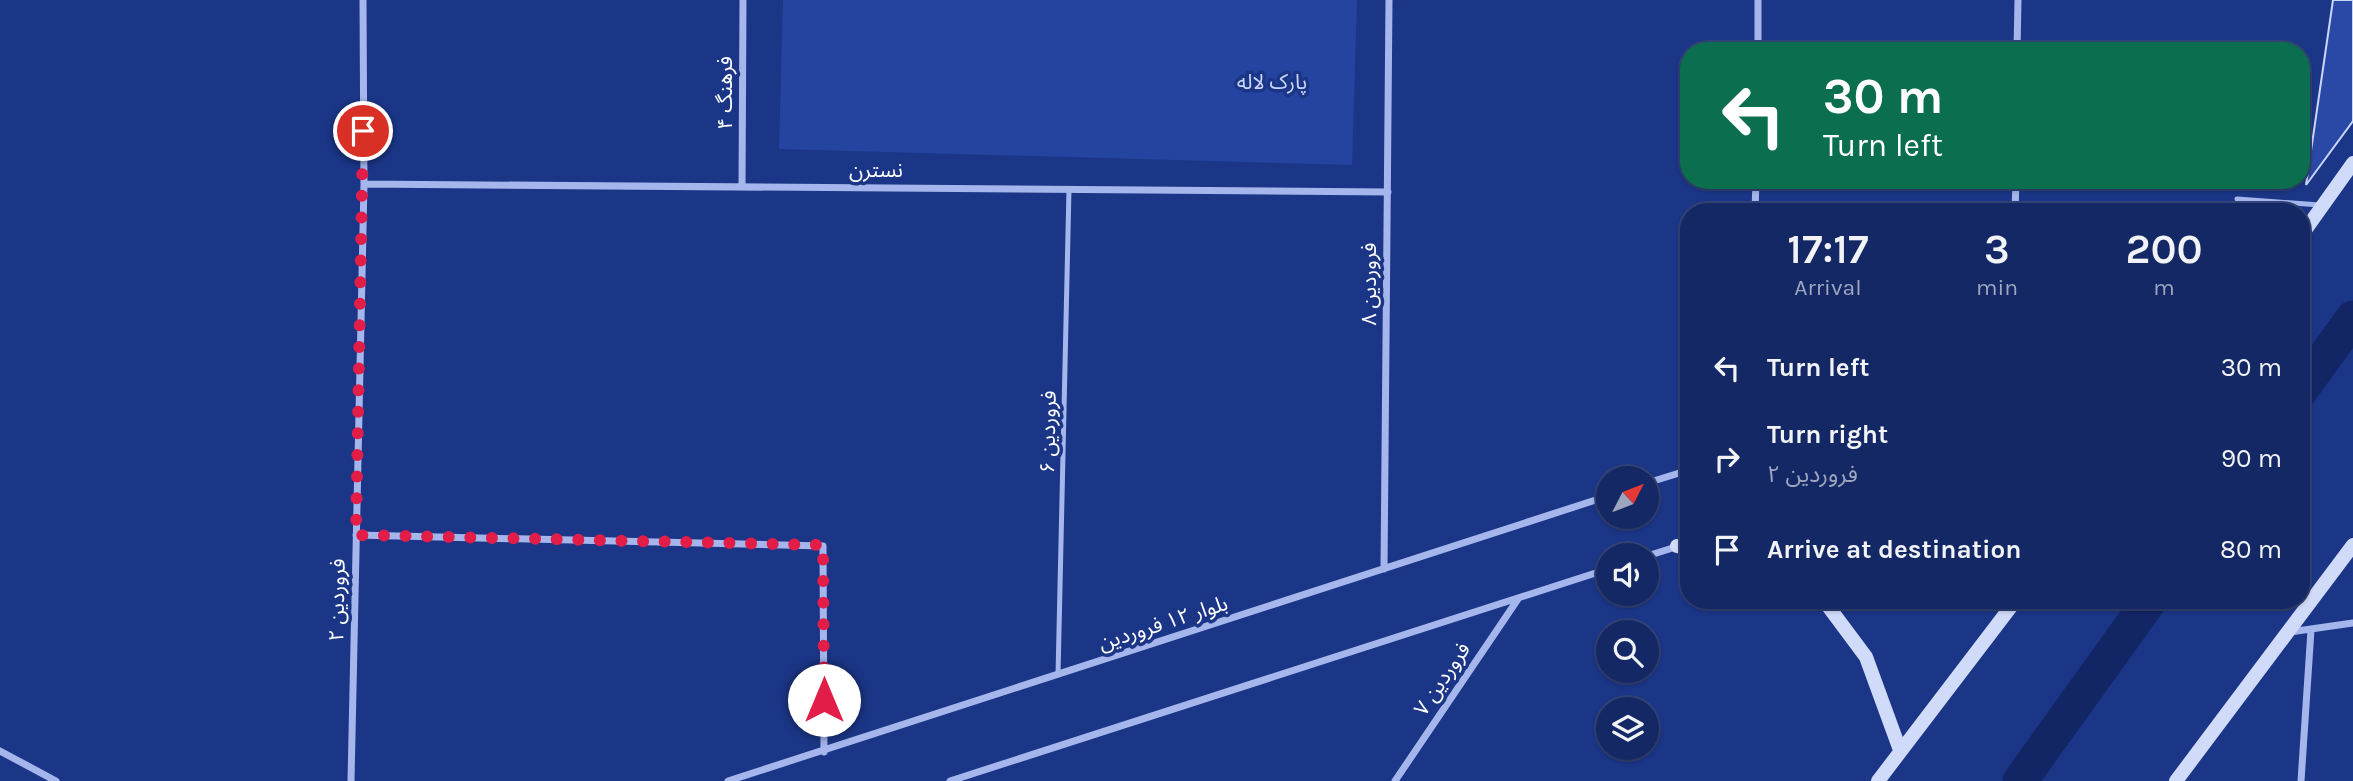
<!DOCTYPE html>
<meta charset="utf-8">
<style>
body{margin:0;font-family:Karla,"Noto Sans Arabic",sans-serif;background:#21346e;color:#f1f3f6;height:100vh;display:flex;flex-direction:column;font-size:26px;white-space:nowrap}
*{box-sizing:border-box;margin:0}
p{font-size:23px;color:#9da6bf}
.icon{flex:none;width:38px;height:38px;fill:none;stroke:currentColor;stroke-width:2;stroke-linecap:round;stroke-linejoin:round}
.map{position:relative;flex:1;overflow:hidden}
.drawer{position:absolute;left:1680px;top:203px;width:630px;height:406px;display:flex;flex-direction:column;background:#142865;border-radius:28px;box-shadow:0 2px 5px #0004,0 0 0 2px #334479}
.drawer>*{flex:none}
.hud{position:absolute;left:1680px;top:42px;width:630px;height:147px;border-radius:28px;box-shadow:0 2px 5px #0004,0 0 0 2px #334479;background:#0b6e4f;color:#fff;overflow:hidden}
.needle{width:46px;rotate:48deg}
.tools{position:absolute;left:1596px;top:466px;display:grid;gap:14px}
.tools a{display:grid;place-items:center;width:63px;height:63px;border-radius:50%;background:#142865;box-shadow:0 2px 5px #0004,0 0 0 2px #334479;font-size:35px}
.pin{position:absolute;display:grid;place-items:center;width:60px;height:60px;color:#fff;margin:-30px;border:4px solid #fff;border-radius:50%;box-shadow:0 2px 7px #0007}
.me{position:absolute;width:77px;margin:-38px;rotate:0deg;stroke-linejoin:round;filter:drop-shadow(0 0 5px #0008)}
.turn{display:flex;align-items:center;gap:24px;height:147px;padding:0 28px;font-size:32px}
.turn .icon{width:91px;height:91px;stroke-width:2.5}
.turn b{display:block;font-size:49px;line-height:60px}
.eta{display:flex;justify-content:space-evenly;align-items:center;height:119px;text-align:center}
.eta b{font-size:42px;font-weight:600;line-height:49px}
ul{padding:0;list-style:none}
li{display:flex;align-items:center;gap:21px;height:91px;padding:0 28px}
li div{flex:1}
li b{display:block;font-size:26px}
li em{font-style:normal}
.map>svg:first-child{display:block}
.green{fill:#2444a0}
.lines{fill:none;stroke-linecap:round;stroke-linejoin:round}
.canal{stroke:#122666;stroke-width:35}
.building{fill:#2a49a6;stroke:#c9d5f9;stroke-width:2}
.lane{stroke:#a4b6ec;stroke-width:5}
.street{stroke:#a4b6ec;stroke-width:7}
.secondary{stroke:#d0daf9;stroke-width:14}
.route{stroke:#e11d48;stroke-width:12;stroke-dasharray:0 21.6}
.labels{text-anchor:middle;dominant-baseline:central;stroke-width:7;stroke-linejoin:round;paint-order:stroke}
.park-label{font-size:21px;fill:#c9d5f9;stroke:#1b3687}
.street-label{font-size:21px;fill:#fff;stroke:#1b3687}
</style>
<div class="map">
<svg width="2353" height="781" viewBox="0 0 2353 781">
<rect width="100%" height="100%" fill="#1b3687"/>
<path class="green" d="M783 0H1357L1352 165 779 149Z"/>
<g class="lines">
<path class="canal" d="M2301 390 2353 318
M2020 781 2150 600"/>
</g>
<path class="building" d="M2333 0H2353V121L2306 185Z"/>
<g class="lines">
<path class="lane" d="M2237 199 2320 205
M1058 675 1069 189"/>
<path class="street" d="M1758 51V0
M2017 51 2018 0
M364 184 1388 192
M742 187 743 0
M1755 212 1756 180
M2015 212 2016 180
M1647 483 1689 470
M356 535 823 546 824 752
M1647 556 1679 546
M1384 569 1389 0
M2290 632 2353 623
M0 751 56 781
M351 781 364 184 363 0
M728 781 1608 496
M950 781 1608 569
M1395 781 1518 599
M2301 781 2311 630"/>
<path class="secondary" d="M2301 236 2353 163
M1677 546 1689 549
M1820 600 1828 606 1866 657 1900 750
M1878 781 2016 600
M2176 781 2353 545"/>
</g>
<g class="lines">
<path class="route" d="M363 131 356 535 823 545 824 700"/>
</g>
<g class="labels">
<g class="park-label">
<text x="1272" y="82">پارک لاله</text>
</g>
<g class="street-label">
<text transform="translate(725 93) rotate(-90)">۴ فرهنگ</text>
<text x="876" y="170">نسترن</text>
<text transform="translate(1369 284) rotate(-90)">فروردین ۸</text>
<text transform="translate(1048 432) rotate(-89)">فروردین ۶</text>
<text transform="translate(337 600) rotate(-89)">فروردین ۲</text>
<text transform="translate(1163 623) rotate(-18)">بلوار ۱۲ فروردین</text>
<text transform="translate(1442 679) rotate(-56)">فروردین ۷</text>
</g>
</g>
</svg>
<div class="tools">
<a><svg class="needle" viewBox="-14 -14 28 28"><path d="M0-13l5 13h-10z" fill="#e53935"/><path d="M0 13l5-13h-10z" fill="#9da6bf"/></svg></a>
<a><svg class="icon" aria-label="sound" viewBox="0 0 24 24"><path d="M4 9h4l5-4v14l-5-4H4zM17 9q2 3 0 6"/></svg></a>
<a><svg class="icon" aria-label="search" viewBox="0 0 24 24"><circle cx="10" cy="10" r="6"/><path d="M15 15l6 6"/></svg></a>
<a><svg class="icon" aria-label="layers" viewBox="0 0 24 24"><path d="M12 4l9 5-9 5-9-5zM3 14l9 5 9-5"/></svg></a>
</div>
<div class="pin" style="left:363px;top:131px;background:#d93025"><svg class="icon" aria-label="arrive" viewBox="0 0 24 24"><path d="M6 21V4h12l-3 4 3 4H6"/></svg></div>
<svg class="me" style="left:824px;top:700px" viewBox="-20 -20 40 40"><circle r="19" fill="#fff"/><path d="M0-13L10 11 0 6-10 11z" fill="#e11d48"/></svg>
<div class="hud">
<div class="turn"><svg class="icon" aria-label="left" viewBox="0 0 24 24"><path d="M17 20v-9H6M10 6l-5 5 5 5"/></svg><div><b>30 m</b>Turn left</div></div>
</div>
<section class="drawer">
<div class="eta">
<div><b>17:17</b><p>Arrival</p></div>
<div><b>3</b><p>min</p></div>
<div><b>200</b><p>m</p></div>
</div>
<ul>
<li><svg class="icon" aria-label="left" viewBox="0 0 24 24"><path d="M17 20v-9H6M10 6l-5 5 5 5"/></svg><div><b>Turn left</b></div><em>30 m</em></li>
<li><svg class="icon" aria-label="right" viewBox="0 0 24 24"><path d="M7 20v-9h11M14 6l5 5-5 5"/></svg><div><b>Turn right</b><p>فروردین ۲</p></div><em>90 m</em></li>
<li><svg class="icon" aria-label="arrive" viewBox="0 0 24 24"><path d="M6 21V4h12l-3 4 3 4H6"/></svg><div><b>Arrive at destination</b></div><em>80 m</em></li>
</ul>
</section>
</div>
